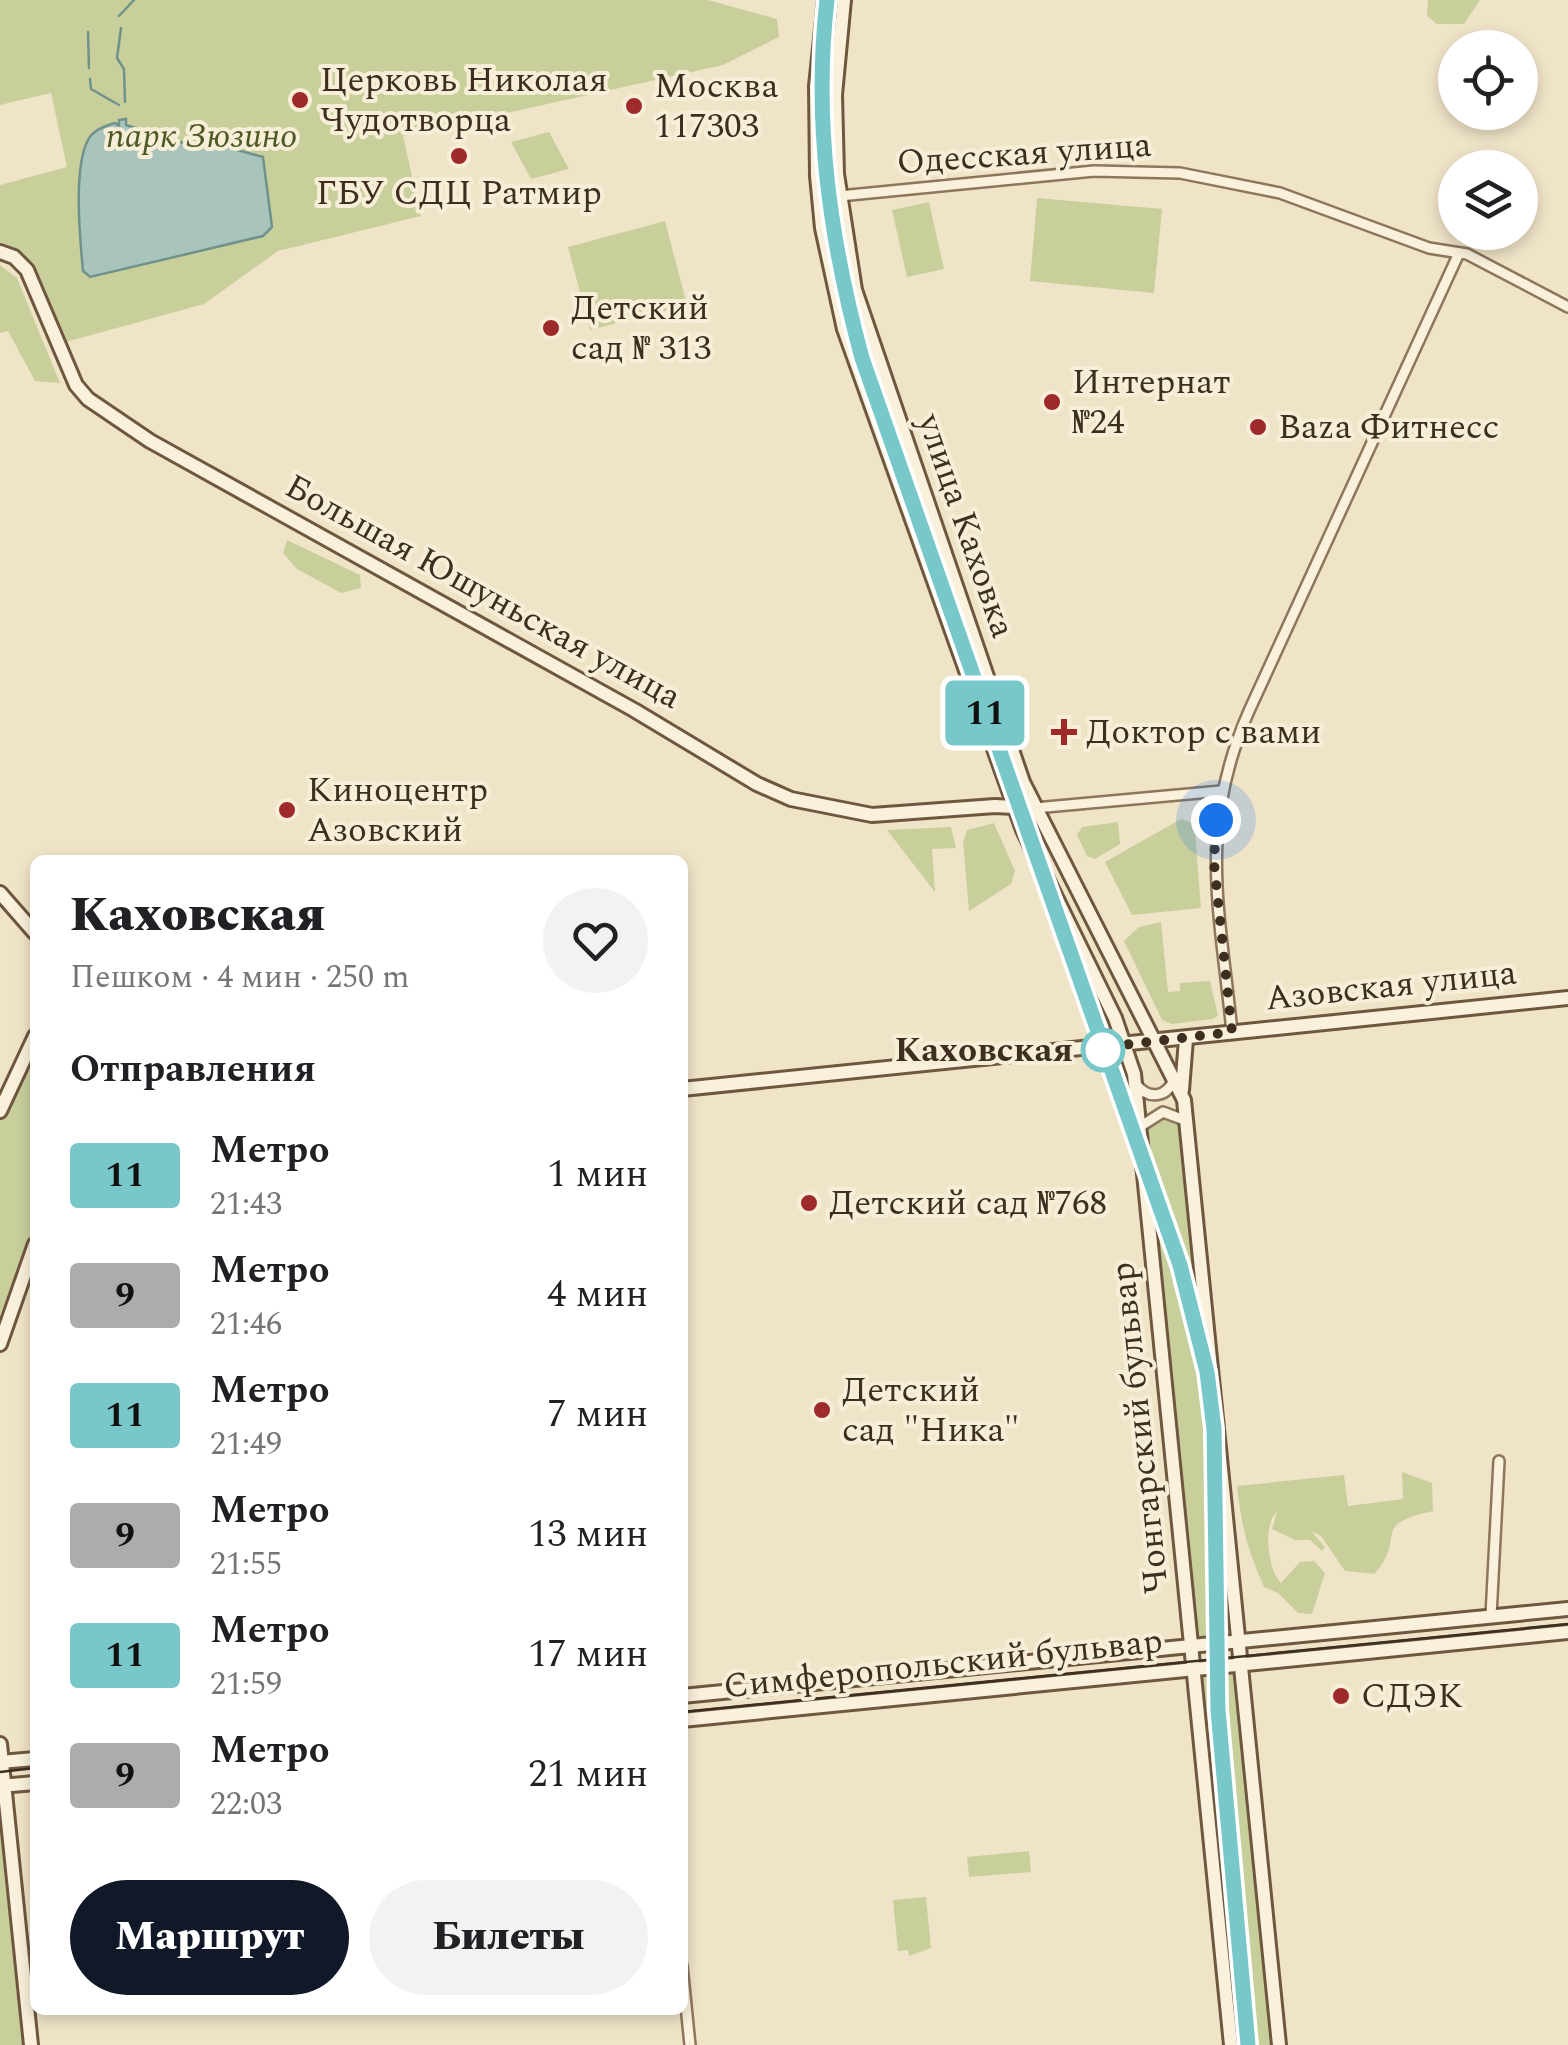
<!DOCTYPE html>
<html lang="ru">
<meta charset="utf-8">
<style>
body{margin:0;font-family:Spectral,serif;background:#f2f2f2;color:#202124;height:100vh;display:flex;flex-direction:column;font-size:38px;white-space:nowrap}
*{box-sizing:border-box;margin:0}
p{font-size:32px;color:#757577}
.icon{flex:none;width:55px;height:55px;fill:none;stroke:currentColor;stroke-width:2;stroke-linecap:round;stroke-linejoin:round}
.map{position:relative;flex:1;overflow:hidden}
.side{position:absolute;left:30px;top:855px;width:658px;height:1160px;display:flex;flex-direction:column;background:#fff;border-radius:15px;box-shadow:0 5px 15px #0003}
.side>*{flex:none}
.badge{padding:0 20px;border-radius:8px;font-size:35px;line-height:65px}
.fabs{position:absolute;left:1438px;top:30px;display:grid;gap:20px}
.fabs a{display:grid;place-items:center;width:100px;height:100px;border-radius:50%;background:#fff;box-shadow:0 5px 15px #0003;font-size:50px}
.you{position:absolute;width:50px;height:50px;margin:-25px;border:8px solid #fff;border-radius:50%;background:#1a73e8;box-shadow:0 0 0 15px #1a73e833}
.map>.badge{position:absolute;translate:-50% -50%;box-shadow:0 0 0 5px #fff}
h2{padding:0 40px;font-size:38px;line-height:90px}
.round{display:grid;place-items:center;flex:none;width:105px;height:105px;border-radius:52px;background:#f2f2f2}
.headline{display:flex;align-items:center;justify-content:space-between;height:170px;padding:0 40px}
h1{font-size:48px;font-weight:800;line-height:75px}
.primary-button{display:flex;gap:20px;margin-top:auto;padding:20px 40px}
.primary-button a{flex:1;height:115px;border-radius:60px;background:#111827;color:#fff;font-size:40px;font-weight:800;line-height:115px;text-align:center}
.primary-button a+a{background:#f2f2f2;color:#202124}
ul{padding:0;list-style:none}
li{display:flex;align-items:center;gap:30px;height:120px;padding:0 40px}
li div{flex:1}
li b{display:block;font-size:38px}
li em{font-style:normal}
li .badge{min-width:110px;font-weight:700;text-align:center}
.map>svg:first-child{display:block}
</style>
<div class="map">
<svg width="1568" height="2045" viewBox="0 0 1568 2045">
<rect width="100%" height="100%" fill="#f0e4c8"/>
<g fill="#c9cf9b">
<path d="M0,0H708L777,19L779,37L723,65L403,136L421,216L278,251L204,304L66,342C52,311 38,251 0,244V185L67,167L51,93L0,105Z"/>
<path d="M1428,0H1480L1464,24H1437L1427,16Z"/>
<path d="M549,132L569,169L531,179L511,142Z"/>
<path d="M1037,198L1162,209L1154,293L1030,281Z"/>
<path d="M929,202L944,269L907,277L892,210Z"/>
<path d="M665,221L687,305L590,330L568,247Z"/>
<path d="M0,265L17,278L60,383L35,381L8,331L0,333Z"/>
<path d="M287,540L360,575L361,588L341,593L297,569L283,553Z"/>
<path d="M1181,819L1190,822L1195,833L1201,908L1132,915L1105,862Z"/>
<path d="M1118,822L1120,844L1095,859L1087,856L1077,835L1082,827Z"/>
<path d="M994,823L1015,871L1011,884L969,911L963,842L967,830Z"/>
<path d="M951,827L956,848L932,849L935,892L887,830Z"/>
<path d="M1161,922L1168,992L1180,991V983L1210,981L1218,1016L1212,1019L1172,1024L1162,1020L1124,941L1139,927Z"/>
<path d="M35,1052V1226L0,1315V1121Z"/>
<path d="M1173,1115L1184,1124L1234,1634L1198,1638L1148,1127L1158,1117Z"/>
<path d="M1402,1472L1432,1483L1433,1511C1367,1526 1409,1536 1374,1574L1345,1571L1321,1536L1311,1531L1325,1547L1322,1551L1310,1540H1295L1272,1529L1277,1512C1262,1525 1268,1570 1281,1583L1300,1562L1314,1561L1325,1573L1312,1614L1298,1613L1278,1593L1264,1587C1247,1548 1242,1529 1237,1486L1344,1475L1348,1506L1403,1499Z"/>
<path d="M1239,1673L1272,2045H1238L1202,1677Z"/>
<path d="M0,1803L1,1804L24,2045H0Z"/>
<path d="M1029,1851L1031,1872L969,1877L967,1857Z"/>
<path d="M926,1897L931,1948L909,1956L908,1950L898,1951L893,1900Z"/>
</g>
<path fill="#a9c4bc" stroke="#6f938a" stroke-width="2.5" d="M126,119V125L187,144L219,145L263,157L272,227L263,236L90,277L83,271C80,240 73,168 88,140C93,130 105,126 115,123L119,126V120Z"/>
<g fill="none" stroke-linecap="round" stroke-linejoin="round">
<g stroke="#6f938a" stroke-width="2.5">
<path d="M119,16L134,0"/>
<path d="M121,28L117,58L124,69L125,102"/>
<path d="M88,32L89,68"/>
<path d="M90,79L91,89L119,105"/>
</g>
<g stroke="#8d765c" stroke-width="14">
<g id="street">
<path d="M819,198L1094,171L1180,173L1280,193L1429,248L1467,254L1568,307"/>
<path d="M1035,808L1221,791"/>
<path d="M1232,1032C1220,910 1197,829 1249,711L1459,253"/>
<path d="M1136,1084C1148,1100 1167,1098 1174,1079"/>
<path d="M1141,1126L1163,1112L1187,1121"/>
<path d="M1491,1616L1499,1461"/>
<path d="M682,1966L690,2045"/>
</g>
</g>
<g stroke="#6f573f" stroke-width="18">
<g id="secondary">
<path d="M825,0L816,86L817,176L822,228L844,329L1023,830L1115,1018L1134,1074L1231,2045"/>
<path d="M844,0L835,95L837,174L855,290L1023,782L1184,1100L1279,2045"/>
<path d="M0,252L14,257L27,270L76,385L88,399L150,441L634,710L757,784L791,799L872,815L995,806L1035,808"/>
<path d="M0,893L35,933"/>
<path d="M682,1089L1568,998"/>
<path d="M1182,1090L1186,1039"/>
<path d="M0,1111L35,1036"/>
<path d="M0,1344L35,1244"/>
<path d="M682,1696L1568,1609"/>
<path d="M682,1720L1568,1632"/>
<path d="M0,1744L31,2045"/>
<path d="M0,1762L35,1759"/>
<path d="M0,1786L35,1783"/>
</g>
</g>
<use href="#street" stroke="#faf1dc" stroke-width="9"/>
<use href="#secondary" stroke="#faf1dc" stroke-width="12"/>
<g stroke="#3d2e20" stroke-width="2.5">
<path d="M682,1712L1568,1624"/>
<path d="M0,1772L35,1768"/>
</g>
</g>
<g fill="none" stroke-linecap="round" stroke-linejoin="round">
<g stroke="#fff" stroke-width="22">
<path id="line" d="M827,0C813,122 830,240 862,358L1180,1265L1207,1372L1214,1429L1218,1710L1248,2045"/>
</g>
<use href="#line" stroke="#78c7c9" stroke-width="15"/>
<path stroke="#3d2e20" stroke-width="10" stroke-dasharray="0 18" d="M1103,1050L1098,1048L1232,1032L1214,863L1216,820"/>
</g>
<g fill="#9e2a2b" stroke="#f7eed8" stroke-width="4">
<circle cx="300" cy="100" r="10"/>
<circle cx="634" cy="106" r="10"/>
<circle cx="459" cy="156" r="10"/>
<circle cx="551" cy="328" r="10"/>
<circle cx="1052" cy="402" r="10"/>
<circle cx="1258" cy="427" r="10"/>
<path d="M1059 717h10v10h10v10h-10v10h-10v-10h-10v-10h10z"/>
<circle cx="287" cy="810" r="10"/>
<circle cx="809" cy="1203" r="10"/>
<circle cx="822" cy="1410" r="10"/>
<circle cx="1341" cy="1696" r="10"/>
</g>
<circle fill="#fff" stroke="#78c7c9" stroke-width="5" cx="1103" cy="1050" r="20"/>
<g text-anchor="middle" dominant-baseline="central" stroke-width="8" stroke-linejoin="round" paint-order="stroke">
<g font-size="35" fill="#3d2e20" stroke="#f7eed8" text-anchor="start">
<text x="320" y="80">Церковь Николая<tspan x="320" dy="40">Чудотворца</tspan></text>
<text x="654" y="86">Москва<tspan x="654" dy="40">117303</tspan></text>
<text x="459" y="193" text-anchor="middle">ГБУ СДЦ Ратмир</text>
<text x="571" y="308">Детский<tspan x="571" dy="40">сад № 313</tspan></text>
<text x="1072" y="382">Интернат<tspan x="1072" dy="40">№24</tspan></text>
<text x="1278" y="427">Baza Фитнесс</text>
<text x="1086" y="732">Доктор с вами</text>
<text x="307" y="790">Киноцентр<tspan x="307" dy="40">Азовский</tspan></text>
<text x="829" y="1203">Детский сад №768</text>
<text x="842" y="1390">Детский<tspan x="842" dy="40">сад "Ника"</tspan></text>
<text x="1361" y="1696">СДЭК</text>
</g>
<g font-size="35" font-style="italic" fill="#4d5a26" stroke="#f7eed8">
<text x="202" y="136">парк Зюзино</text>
</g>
<g font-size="35" fill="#3d2e20" stroke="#f7eed8">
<text transform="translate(1024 154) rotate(-4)">Одесская улица</text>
<text transform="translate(966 526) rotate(71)">улица Каховка</text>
<text transform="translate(483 592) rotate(29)">Большая Юшуньская улица</text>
<text transform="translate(1391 986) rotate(-6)">Азовская улица</text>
<text transform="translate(1140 1428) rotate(-96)">Чонгарский бульвар</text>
<text transform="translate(943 1664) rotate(-6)">Симферопольский бульвар</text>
</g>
<g font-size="35" font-weight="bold" fill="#3d2e20" stroke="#f7eed8" text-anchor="end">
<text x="1073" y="1050">Каховская</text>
</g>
</g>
</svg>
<div class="fabs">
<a><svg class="icon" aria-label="locate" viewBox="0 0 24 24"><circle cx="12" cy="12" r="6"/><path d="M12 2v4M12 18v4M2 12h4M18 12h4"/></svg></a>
<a><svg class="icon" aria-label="layers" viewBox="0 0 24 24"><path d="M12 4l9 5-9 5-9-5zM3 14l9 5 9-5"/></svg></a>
</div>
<div class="you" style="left:1216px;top:820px"></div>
<b class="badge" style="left:985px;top:713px;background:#78c7c9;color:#111">11</b>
<section class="side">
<div class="headline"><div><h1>Каховская</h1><p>Пешком · 4 мин · 250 m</p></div><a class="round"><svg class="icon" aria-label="heart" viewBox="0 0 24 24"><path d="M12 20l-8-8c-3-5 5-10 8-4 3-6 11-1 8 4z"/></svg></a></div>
<h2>Отправления</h2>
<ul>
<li><span class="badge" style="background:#78c7c9;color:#111">11</span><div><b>Метро</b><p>21:43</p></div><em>1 мин</em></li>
<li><span class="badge" style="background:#adacac;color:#111">9</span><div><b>Метро</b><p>21:46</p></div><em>4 мин</em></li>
<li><span class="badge" style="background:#78c7c9;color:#111">11</span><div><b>Метро</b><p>21:49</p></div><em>7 мин</em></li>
<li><span class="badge" style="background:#adacac;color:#111">9</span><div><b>Метро</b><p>21:55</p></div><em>13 мин</em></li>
<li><span class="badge" style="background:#78c7c9;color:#111">11</span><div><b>Метро</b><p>21:59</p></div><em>17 мин</em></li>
<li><span class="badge" style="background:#adacac;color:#111">9</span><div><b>Метро</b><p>22:03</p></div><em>21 мин</em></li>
</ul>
<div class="primary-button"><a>Маршрут</a><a>Билеты</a></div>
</section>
</div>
